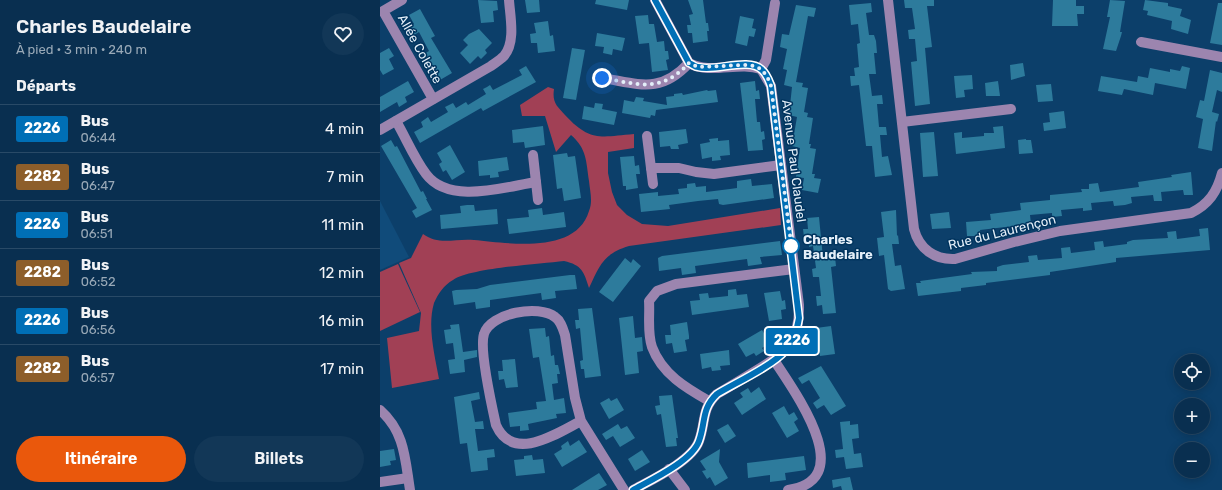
<!DOCTYPE html>
<html lang="fr">
<meta charset="utf-8">
<style>
body{margin:0;font-family:Rubik,sans-serif;background:#123757;color:#f1f3f6;height:100vh;display:flex;flex-direction:column;font-size:15px;white-space:nowrap}
*{box-sizing:border-box;margin:0}
p{font-size:13px;color:#99a9b7}
.icon{flex:none;width:22px;height:22px;fill:none;stroke:currentColor;stroke-width:2;stroke-linecap:round;stroke-linejoin:round}
.map{position:relative;flex:1;overflow:hidden}
.drawer{display:flex;flex-direction:column;background:#092f50;width:380px}
.drawer>*{flex:none}
.badge{padding:0 8px;border-radius:3px;font-size:14px;line-height:26px}
.controls{position:absolute;left:794px;top:354px;display:grid;gap:8px}
.controls a{display:grid;place-items:center;width:36px;height:36px;border-radius:50%;background:#092f50;box-shadow:0 2px 10px #0003,0 0 0 1px #294a67;font-size:20px}
.you{position:absolute;width:20px;height:20px;margin:-10px;border:3px solid #fff;border-radius:50%;background:#1a73e8;box-shadow:0 0 0 6px #1a73e833}
.map>.badge{position:absolute;translate:-50% -50%;box-shadow:0 0 0 2px #fff}
h2{padding:0 16px;font-size:15px;line-height:36px}
.round{display:grid;place-items:center;flex:none;width:42px;height:42px;border-radius:21px;background:#123757}
.headline{display:flex;align-items:center;justify-content:space-between;height:68px;padding:0 16px}
h1{font-size:19px;font-weight:600;line-height:30px}
.action{display:flex;gap:8px;margin-top:auto;padding:8px 16px}
.action a{flex:1;height:46px;border-radius:24px;background:#ea580c;color:#fff;font-size:16px;font-weight:600;line-height:46px;text-align:center}
.action a+a{background:#123757;color:#f1f3f6}
ul{padding:0;list-style:none}
li{display:flex;align-items:center;gap:12px;height:48px;padding:0 16px;border-top:1px solid #294a67}
li div{flex:1}
li b{display:block;font-size:15px}
li em{font-style:normal}
li .badge{min-width:44px;font-weight:700;text-align:center}
main{display:flex;flex:1;min-height:0}
.map>svg:first-child{display:block}
</style>
<main>
<section class="drawer">
<div class="headline"><div><h1>Charles Baudelaire</h1><p>À pied · 3 min · 240 m</p></div><a class="round"><svg class="icon" aria-label="heart" viewBox="0 0 24 24"><path d="M12 20l-8-8c-3-5 5-10 8-4 3-6 11-1 8 4z"/></svg></a></div>
<h2>Départs</h2>
<ul>
<li><span class="badge" style="background:#006fb6;color:#fff">2226</span><div><b>Bus</b><p>06:44</p></div><em>4 min</em></li>
<li><span class="badge" style="background:#8d5e2a;color:#fff">2282</span><div><b>Bus</b><p>06:47</p></div><em>7 min</em></li>
<li><span class="badge" style="background:#006fb6;color:#fff">2226</span><div><b>Bus</b><p>06:51</p></div><em>11 min</em></li>
<li><span class="badge" style="background:#8d5e2a;color:#fff">2282</span><div><b>Bus</b><p>06:52</p></div><em>12 min</em></li>
<li><span class="badge" style="background:#006fb6;color:#fff">2226</span><div><b>Bus</b><p>06:56</p></div><em>16 min</em></li>
<li><span class="badge" style="background:#8d5e2a;color:#fff">2282</span><div><b>Bus</b><p>06:57</p></div><em>17 min</em></li>
</ul>
<div class="action"><a>Itinéraire</a><a>Billets</a></div>
</section>
<div class="map">
<svg width="842" height="490" viewBox="0 0 842 490">
<rect width="100%" height="100%" fill="#0c3f6a"/>
<path fill="#104b7a" d="M0,201L29,257L0,270Z"/>
<g fill="#a14055">
<path d="M168,87L174,89C172,103 177,106 185,115C210,142 220,137 254,134V148L228,152V173L232,192L237,205L247,215L262,224L288,226L400,208L401,225L249,246C223,254 220,265 209,288C204,272 202,265 184,261C159,264 91,268 73,280C64,285 58,294 54,303C47,327 55,356 59,379L12,388L7,338L39,331L41,313L19,263L31,258L43,234C59,246 76,238 94,240C127,243 196,255 209,211C213,202 210,191 209,181C206,161 207,149 191,135L176,152L165,116H142L140,105Z"/>
<path d="M18,264L40,312L0,331V272Z"/>
</g>
<g fill="#2d7b9c">
<path d="M98,0L117,1L118,10L113,11L114,22L101,23Z"/>
<path d="M145,0H159L160,12L147,13Z"/>
<path d="M216,0H249L247,10L215,4Z"/>
<path d="M308,0H323L326,23H328L329,31H327L328,41L313,43L312,33H308L307,25H311L309,15L313,14Z"/>
<path d="M524,0H554V6H547L552,47L545,48L550,104L535,106L531,62L537,61L535,39H529L528,30L535,29L532,8H525Z"/>
<path d="M673,0H696V6H704V14H697L698,26H672Z"/>
<path d="M730,0L745,1L740,32H742L741,36L736,51L723,49L730,17H727Z"/>
<path d="M765,0L788,3V6L802,9L800,16L811,20L808,34L791,29L792,21L767,15L768,11L763,10Z"/>
<path d="M491,3L492,12L486,13L489,35H494L496,41L497,53H494L496,74H489L492,96L502,95L503,104H497L499,127H506L507,135H500L502,157L508,156L512,175L495,177L492,146H486L479,85L471,86L470,76H475L474,68L479,67L477,44L480,43L478,24L471,25L469,5Z"/>
<path d="M838,3H842V45L830,43Z"/>
<path d="M416,5L436,8L434,17L428,16L416,82L423,83L422,87L428,88L424,112L428,113L427,117L433,118L429,144H431L430,148L436,149L432,174H435L434,178L441,179L438,193L422,190L424,178L416,177L420,148L412,146L417,117L409,115L412,87L404,85L407,70L403,69L407,49L400,47L402,34L409,35Z"/>
<path d="M40,9L55,36L51,38L72,73L60,80L55,70L50,73L46,65L49,63L44,54L49,51L39,32L34,35L29,27L34,24L29,15Z"/>
<path d="M268,15L269,24H274L277,42L284,41L285,51H288L289,59L286,60L288,70L272,72L269,43L259,44L255,16Z"/>
<path d="M360,16L374,19L372,28L376,29L374,37L369,36L367,46L355,43Z"/>
<path d="M168,21L170,36L173,35L175,51L158,53L157,43H151L150,34L156,33L154,23Z"/>
<path d="M99,29L112,43L105,50L107,53L101,59L98,56L90,64L80,53L88,45L83,40L89,34Z"/>
<path d="M217,33L245,38L242,51L233,49L232,55L223,53L224,47L215,46Z"/>
<path d="M9,48L14,56L9,59L14,69L3,75L0,70V53Z"/>
<path d="M192,48L205,50L196,100L183,98Z"/>
<path d="M643,63L645,76L631,80L630,65Z"/>
<path d="M146,66L156,82L103,111L101,108L40,143L34,132L43,127L41,122L48,117L51,122L68,112L65,107L73,103L76,108L86,102L88,105L106,94L103,89L107,87L110,85L113,90L142,75L139,70Z"/>
<path d="M802,66L810,68L806,89L775,83L773,95L744,89L742,95L718,91L721,76L757,82L758,76L768,78L770,68L790,72V69L800,71Z"/>
<path d="M830,70L842,73V92L837,90L832,112L839,114L837,122L836,121L832,151L818,148L823,119L816,117L820,100L824,101Z"/>
<path d="M592,75L593,89L584,90L585,97L576,98L574,76Z"/>
<path d="M28,81L34,92L25,97L27,102L19,107L17,102L0,112V97Z"/>
<path d="M375,81L376,91L379,90L380,99H375L377,122H380L381,132L384,131L385,139L382,140L383,150L368,151L360,83Z"/>
<path d="M618,81L620,96H606L605,83Z"/>
<path d="M671,84L673,101L658,102L656,85Z"/>
<path d="M327,90L328,91L336,90L338,102L276,110L275,116L271,115L270,118L242,113L244,100L254,102L256,97L264,98L263,101L287,105L286,97L294,96V94L302,93L303,95Z"/>
<path d="M215,103L223,104L222,109L237,112L234,125L202,119L204,106L214,108Z"/>
<path d="M684,111L686,128L664,131L663,123L670,122L669,113Z"/>
<path d="M163,126L165,145L145,148L144,142L133,143L132,130Z"/>
<path d="M623,126L625,148L576,154L574,133L582,132V138L604,136V133H614L613,127Z"/>
<path d="M306,129L308,143L298,145L299,149H291L290,146L280,147L279,132Z"/>
<path d="M554,132L558,176L543,177L540,133Z"/>
<path d="M338,138V141L349,140L350,155L340,156L341,160L332,161V157L322,159L320,144L330,142L329,139Z"/>
<path d="M646,139V140H651L653,153L639,154L638,140Z"/>
<path d="M11,140L15,147L17,146L41,192L43,191L47,199H46L52,210L36,218L32,211L37,208L1,146Z"/>
<path d="M70,145L85,172L72,180L66,170L63,172L59,164L62,162L57,153Z"/>
<path d="M187,153L188,157L195,156L201,198L184,201L182,188L177,189L173,155Z"/>
<path d="M254,156L255,166L259,165L260,174H256L258,188L246,190V186H243L240,157Z"/>
<path d="M127,157L129,170L118,172L119,177L110,178V175L99,176L98,161Z"/>
<path d="M811,172L813,195H804L803,190L781,192L782,201H774L773,195L751,197L752,203L745,205L734,206L733,201L711,203L712,210L703,211V208L681,210L682,216L672,217V213L650,215L651,224L600,230L601,236H587L586,222L611,220L610,214L641,210L640,203L670,200V195L702,192L701,189H709V184L718,183L720,192L759,187L758,182L792,177L791,175Z"/>
<path d="M371,179L372,186L392,184L394,198L343,205L339,204L338,199L318,201L289,205L290,209L261,212L259,194L278,192V196L299,194L298,189L307,188V184L315,183L316,187L326,186V192L350,189L357,188V181Z"/>
<path d="M87,205H94L95,211L117,209L118,224L61,229L60,215L81,213L80,206Z"/>
<path d="M162,208L163,215L184,212L186,227L129,234L127,219L149,217L148,210Z"/>
<path d="M516,210L517,236L518,235L519,244H512L515,266L521,265L525,289L511,291L508,289L504,255L499,256L497,238L504,237L501,212Z"/>
<path d="M569,212L571,228L552,229L550,214Z"/>
<path d="M439,217L443,258L455,257L456,266L451,267L456,313L443,314L442,305L437,306L436,296H441L439,277H433L432,269L436,268L433,246L429,247L428,236L424,237L423,229H428L427,218Z"/>
<path d="M828,228L830,250L736,258V262L670,272V275L606,283V285L581,288V291L538,296L536,283H541L540,281L592,274L591,272L617,271V267L623,265L649,262L648,256L657,255L658,260L682,258L681,248L690,247L691,253L715,250L714,242L723,241L724,247L747,244V242L753,240L788,238L787,232L796,231L797,239L820,236L819,229Z"/>
<path d="M400,241L402,255L380,257L382,264L368,266L367,259L315,266L316,273L302,275L301,268L279,271L278,258L282,256Z"/>
<path d="M245,258L251,263L253,259L261,266L233,302L219,292Z"/>
<path d="M190,275H195L197,289L175,291L176,298L162,300L161,293L110,300V307L96,309L95,302L74,305L72,291L76,290L97,289L110,285Z"/>
<path d="M356,289L357,295L367,294L369,307L312,315L310,301L320,300L319,294L328,293L329,298L339,297L348,296V290Z"/>
<path d="M400,291L402,301L405,300L406,309L401,310L402,319L389,321L384,293Z"/>
<path d="M212,308L221,376L205,378L204,369H201L200,361L203,360L200,328L196,329L195,320H199L198,309Z"/>
<path d="M253,316L255,338L262,337L263,351L257,352L259,373L245,375L239,318Z"/>
<path d="M307,322L309,336V339L305,340L307,351L294,353L292,343L286,344L285,335H291L290,325Z"/>
<path d="M79,324L83,352L97,350V357L84,360L85,372L70,374L68,360L75,359L73,343L66,344L64,330L71,329L70,325Z"/>
<path d="M451,326L455,354L440,356L438,346L435,347L434,338L437,337L436,328Z"/>
<path d="M165,328L166,337L169,336L171,356L174,355L175,365H178L180,374H177L178,383L172,384L174,400L184,398L186,413L176,414L177,418L148,424L149,430L140,431V426L130,427L128,413L157,409L156,402L166,401L159,357L153,358L149,329Z"/>
<path d="M382,330L390,343L382,348L384,351L376,356L374,353L366,357L358,344Z"/>
<path d="M349,350L350,365L340,366L341,370L332,371L331,367L322,369L320,354Z"/>
<path d="M135,359L138,387L126,388L124,379L119,380L118,371H123L122,360Z"/>
<path d="M441,366L466,406L451,415L444,405L437,409L433,403L440,398L429,380L422,384L418,378Z"/>
<path d="M379,387L386,399L362,415L354,403L363,397L360,393L368,388L371,393Z"/>
<path d="M99,392L100,399L91,401L95,422L103,421L104,429H95L98,451L114,449L115,457L107,458L108,470L91,472L87,443L80,444L74,397Z"/>
<path d="M292,395L298,438H296L297,446L286,447L281,414L277,415L275,406L280,405L279,396Z"/>
<path d="M229,398L231,401L237,398L244,410L229,419L220,403Z"/>
<path d="M404,406L409,415L414,412L418,419L414,422L419,431L407,438L392,413Z"/>
<path d="M470,421V425L478,424L479,438L472,439L474,454L481,453L483,467L466,469L464,457L456,458L455,450L463,449L460,422Z"/>
<path d="M238,424L241,429L247,426L255,438L240,447L233,436L226,440L222,434Z"/>
<path d="M348,424L356,436L345,443L337,430Z"/>
<path d="M199,440L207,452L182,467L174,454L182,449L181,446L188,441L190,446Z"/>
<path d="M14,449L16,460L10,461L11,465L0,467V451Z"/>
<path d="M340,449L339,462L348,478L335,486L330,477L327,479L322,471L326,470L320,461Z"/>
<path d="M262,450L270,462L255,471L248,459Z"/>
<path d="M152,455L153,460L163,459L165,473L136,476L134,460L144,459V456Z"/>
<path d="M424,456L426,470L405,473L406,480L390,482V475L368,478L367,463Z"/>
<path d="M219,473L227,485L218,490H192Z"/>
<path d="M470,477L473,490H462L461,486L453,488L452,480Z"/>
</g>
<g fill="none" stroke-linecap="round" stroke-linejoin="round">
<g stroke="#9c85af" stroke-width="10">
<path d="M22,0L3,11L53,99"/>
<path d="M275,0L309,63C331,75 358,61 381,69"/>
<path d="M508,0L534,229C539,249 555,260 575,259L634,242L680,231L811,213C829,204 837,192 842,173"/>
<path d="M761,42L842,57"/>
<path d="M381,69L386,60L395,3"/>
<path d="M222,78C260,84 280,94 309,63"/>
<path d="M16,121C26,138 34,158 46,174C69,205 124,187 156,182"/>
<path d="M522,122L631,109"/>
<path d="M0,130L111,66C115,63 120,60 124,56C136,42 130,16 129,0"/>
<path d="M267,136L273,184"/>
<path d="M153,155L158,200"/>
<path d="M271,168H299L316,172L334,174L401,165"/>
<path d="M394,360C414,391 480,480 408,490"/>
<path d="M329,401C306,388 282,374 272,347C267,333 270,315 269,301L277,291L296,284L414,269"/>
<path d="M0,410C25,432 25,459 30,490"/>
<path d="M201,421C176,434 133,463 116,425C112,407 99,349 104,334C110,313 159,304 175,317C181,321 183,329 185,335L195,398L201,421L244,490"/>
<path d="M289,469L305,490"/>
<path d="M0,482L28,478"/>
<path d="M253,490C271,480 312,461 319,441C326,422 321,409 337,394C351,386 364,378 377,370C406,353 420,341 419,305L391,86L381,69"/>
</g>
</g>
<g fill="none" stroke-linecap="round" stroke-linejoin="round">
<g stroke="#fff" stroke-width="9">
<path id="line" d="M253,490C271,480 312,461 319,441C326,422 321,409 337,394C355,383 392,366 405,351C414,342 417,330 419,318L391,86C389,81 387,74 382,70C369,57 335,72 318,67C315,67 312,64 309,63L275,0"/>
</g>
<use href="#line" stroke="#006fb6" stroke-width="6"/>
<path stroke="#e4eff9" stroke-width="4" stroke-dasharray="0 7.2" d="M222,78C259,84 280,94 309,63L318,67L365,65L374,66L381,69L387,76L391,86L412,251L411,246"/>
</g>
<circle fill="#fff" stroke="#006fb6" stroke-width="2" cx="411" cy="246" r="8"/>
<g text-anchor="middle" dominant-baseline="central" stroke-width="3" stroke-linejoin="round" paint-order="stroke">
<g font-size="13" fill="#e4eff9" stroke="#00345e">
<text transform="translate(40 49) rotate(61)">Allée Colette</text>
<text transform="translate(414 161) rotate(83)">Avenue Paul Claudel</text>
<text transform="translate(622 232) rotate(-14)">Rue du Laurençon</text>
</g>
<g font-size="13" font-weight="bold" fill="#e4eff9" stroke="#00345e" text-anchor="start">
<text x="423" y="239">Charles<tspan x="423" dy="15">Baudelaire</tspan></text>
</g>
</g>
</svg>
<div class="controls">
<a><svg class="icon" aria-label="locate" viewBox="0 0 24 24"><circle cx="12" cy="12" r="6"/><path d="M12 2v4M12 18v4M2 12h4M18 12h4"/></svg></a>
<a>+</a>
<a>−</a>
</div>
<div class="you" style="left:222px;top:78px"></div>
<b class="badge" style="left:412px;top:341px;background:#006fb6;color:#fff">2226</b>
</div>
</main>
